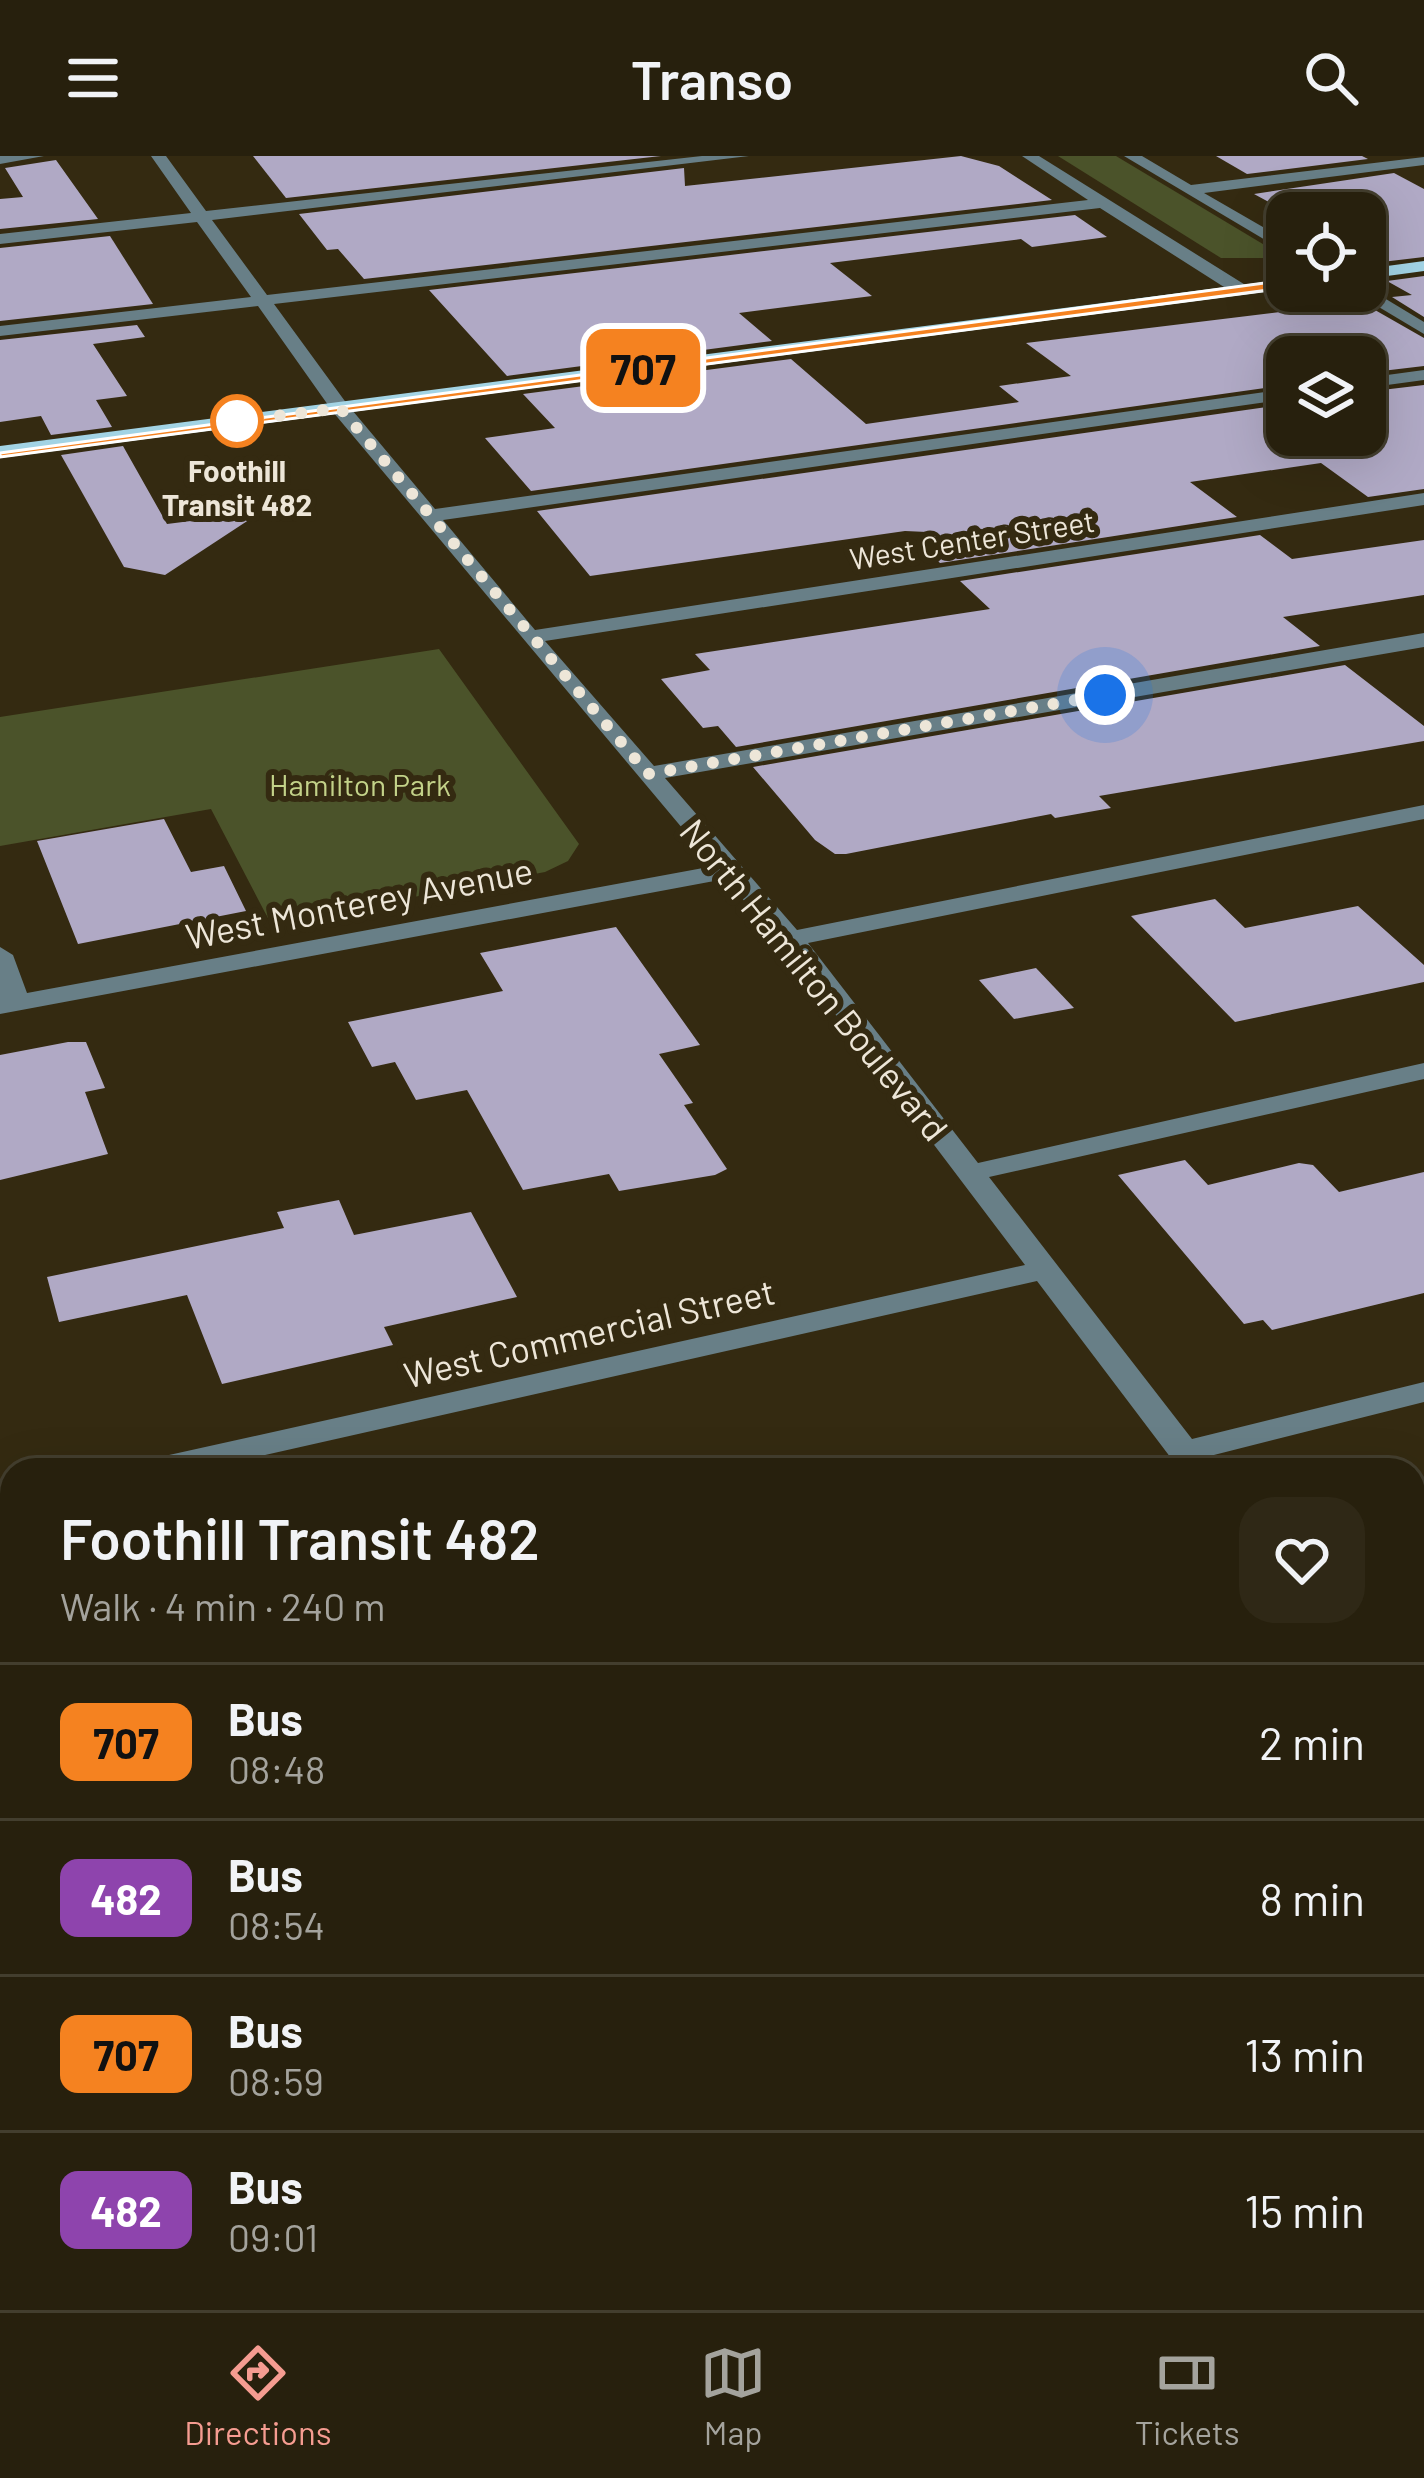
<!DOCTYPE html>
<meta charset="utf-8">
<style>
body{margin:0;font-family:Barlow,sans-serif;background:#2f2816;color:#f1f3f6;height:100vh;display:flex;flex-direction:column;font-size:45px;white-space:nowrap}
*{box-sizing:border-box;margin:0}
p{font-size:39px;color:#a4a39d}
.icon{flex:none;width:66px;height:66px;fill:none;stroke:currentColor;stroke-width:2;stroke-linecap:round;stroke-linejoin:round}
.map{position:relative;flex:1;overflow:hidden}
.details{position:absolute;left:0px;top:1302px;width:1425px;height:852px;display:flex;flex-direction:column;background:#27200d;border-radius:36px 36px 0 0;box-shadow:0 12px 48px #0002,0 0 0 3px #433e2e}
.details>*{flex:none}
.badge{padding:0 24px;border-radius:18px;font-size:42px;line-height:78px}
.controls{position:absolute;left:1266px;top:36px;display:grid;gap:24px}
.controls a{display:grid;place-items:center;width:120px;height:120px;border-radius:24px;background:#27200d;box-shadow:0 12px 48px #0002,0 0 0 3px #433e2e;font-size:60px}
.you{position:absolute;width:60px;height:60px;margin:-30px;border:9px solid #fff;border-radius:50%;background:#1a73e8;box-shadow:0 0 0 18px #1a73e833}
.map>.badge{position:absolute;translate:-50% -50%;box-shadow:0 0 0 6px #fff}
.round{display:grid;place-items:center;flex:none;width:126px;height:126px;border-radius:36px;background:#2f2816}
.overview{display:flex;align-items:center;justify-content:space-between;height:204px;padding:0 60px}
h1{font-size:57px;font-weight:600;line-height:90px}
ul{padding:0;list-style:none}
li{display:flex;align-items:center;gap:36px;height:156px;padding:0 60px;border-top:3px solid #433e2e}
li div{flex:1}
li b{display:block;font-size:45px}
li em{font-style:normal}
li .badge{min-width:132px;font-weight:700;text-align:center}
header{display:flex;justify-content:space-between;align-items:center;height:156px;padding:0 60px;background:#27200d;font-size:54px;font-weight:600}
.menu{display:flex;justify-content:space-around;align-items:center;height:168px;border-top:3px solid #433e2e;background:#27200d;font-size:33px;color:#a4a39d}
.menu a{display:grid;justify-items:center;gap:6px}
.menu .active{color:#f59c91}
.map>svg:first-child{display:block}
</style>
<header><svg class="icon" aria-label="menu" viewBox="0 0 24 24"><path d="M4 6h16M4 12h16M4 18h16"/></svg>Transo<svg class="icon" aria-label="search" viewBox="0 0 24 24"><circle cx="10" cy="10" r="6"/><path d="M15 15l6 6"/></svg></header>
<div class="map">
<svg width="1424" height="2154" viewBox="0 0 1424 2154">
<rect width="100%" height="100%" fill="#342a11"/>
<g fill="#4b532a">
<path d="M1058,0H1116L1273,94L1269,102H1221Z"/>
<path d="M439,493L579,688L568,705L545,716L271,768L211,653L0,690V561Z"/>
</g>
<g fill="#b0a9c5">
<path d="M253,0H661L286,42Z"/>
<path d="M961,0L999,10L1052,44L364,123L338,93L327,94L299,58L684,12L685,30Z"/>
<path d="M1216,0H1362L1368,3L1247,18Z"/>
<path d="M56,4L98,63L0,73V43L23,41L5,12Z"/>
<path d="M1394,17L1424,33V101L1365,108V57H1289L1254,38Z"/>
<path d="M1075,59L1107,81L1032,91L1021,83L830,107L872,140L739,157L772,185L507,220L429,134Z"/>
<path d="M110,80L153,148L0,165V92Z"/>
<path d="M1424,120V161L1392,141L1412,139L1387,125Z"/>
<path d="M1361,146L1424,182V210L1365,217V201H1287V229L531,335L485,282L555,272L523,238L791,203L866,268L1019,246L999,230L1071,220L1026,187Z"/>
<path d="M137,169L145,181L93,188L127,240L96,244L112,271L51,279L41,260L0,266V184Z"/>
<path d="M1424,229V333L1368,341L1321,307L1190,326L1237,361L940,407L931,398L927,376L905,375L590,420L537,355L1287,248V279H1365V236Z"/>
<path d="M123,290L167,368L261,356L165,419L124,411L61,299Z"/>
<path d="M1260,379L1292,403L1424,384V439L1283,461L1320,490L736,591L718,570L703,572L661,523L710,514L695,498L990,453L960,425Z"/>
<path d="M1345,509L1424,570V585L1099,640L1111,652L1055,662L1051,658L846,698H835L815,684L753,611Z"/>
<path d="M164,663L191,716L224,710L246,755L78,788L37,685Z"/>
<path d="M1215,743L1245,772L1358,750L1424,809V826L1235,866L1131,760Z"/>
<path d="M616,771L700,889L659,898L693,947L684,949L727,1013L715,1019L619,1035L609,1018L523,1034L467,934L416,944L395,906L372,911L348,866L503,835L480,797Z"/>
<path d="M1036,812L1074,852L1014,863L979,824Z"/>
<path d="M68,886H86L105,932L85,936L108,998L0,1024V899Z"/>
<path d="M1185,1004L1208,1029L1299,1007L1313,1009L1339,1036L1424,1016V1137L1272,1174L1263,1164L1244,1168L1118,1019Z"/>
<path d="M339,1044L354,1079L471,1056L517,1141L384,1171L393,1189L222,1228L187,1139L59,1166L47,1121L284,1072L277,1056Z"/>
</g>
<g fill="none" stroke-linecap="round" stroke-linejoin="round">
<g fill="#687f87" fill-rule="evenodd">
<path d="M0,0H44L0,8Z"/>
<path d="M151,0H166L206,55L702,0H749L212,64L267,139L1088,44L1022,0H1039L1247,130V138H1235L1100,52L274,148L347,248L435,353L1287,233V243L443,364L535,474L1424,337V349L545,485L654,610L1424,477V491L665,622L797,774L1424,649V663L808,787L978,1007L1424,907V923L989,1021L1192,1283L1424,1226V1246L1206,1301L1215,1314H1180L1037,1125L199,1314H134L139,1306L151,1303L1025,1109L782,788L725,723L0,858V791L13,799L27,837L714,710L333,256L258,150L0,180V170L251,141L197,66L0,88V78L191,57Z"/>
<path d="M1124,0H1142L1191,29L1424,1V9L1204,37L1287,85V97Z"/>
<path d="M1366,131L1424,166V178L1352,135Z"/>
<path d="M1424,214V224L1365,232V222Z"/>
<path d="M12,1334V1356L0,1359V1337Z"/>
<path d="M1413,1579L1424,1583V1621L1413,1617Z"/>
<path d="M0,1593L12,1597V1682L0,1679Z"/>
</g>
<g fill="#a2d3e4" fill-rule="evenodd">
<path d="M1424,105V115L1365,123V113Z"/>
<path d="M1287,123V133L0,302V290Z"/>
</g>
<g stroke="#c6bfae" stroke-width="16">
<g id="rail">
<path d="M1413,1857L1424,1854"/>
<path d="M1413,1902L1424,1899"/>
<path d="M1413,2078L1424,2074"/>
<path d="M490,2154L526,2142"/>
<path d="M653,2154L689,2142"/>
<path d="M1191,2154L1227,2142"/>
</g>
</g>
<use href="#rail" stroke="#342a11" stroke-width="12" stroke-dasharray="36" stroke-linecap="butt"/>
</g>
<path fill="#f58220" stroke="#fff" stroke-width="3" d="M1287,124L1292,131L0,301V297Z"/>
<g fill="none" stroke-linecap="round" stroke-linejoin="round">
<path stroke="#ede6d8" stroke-width="12" stroke-dasharray="0 21.6" d="M237,265L340,252L648,618L1105,539"/>
</g>
<circle fill="#fff" stroke="#f58220" stroke-width="6" cx="237" cy="265" r="24"/>
<g text-anchor="middle" dominant-baseline="central" stroke-width="12" stroke-linejoin="round" paint-order="stroke">
<g font-size="30" font-weight="bold" fill="#ede6d8" stroke="#342a11">
<text x="237" y="314">Foothill<tspan x="237" dy="34">Transit 482</tspan></text>
</g>
<g font-size="30" fill="#ede6d8" stroke="#342a11">
<text transform="translate(972 383) rotate(-9)">West Center Street</text>
</g>
<g font-size="30" fill="#c3d289" stroke="#342a11">
<text x="360" y="628">Hamilton Park</text>
</g>
<g font-size="36" fill="#ede6d8" stroke="#342a11">
<text transform="translate(359 746) rotate(-11)">West Monterey Avenue</text>
<text transform="translate(815 823) rotate(51)">North Hamilton Boulevard</text>
<text transform="translate(589 1176) rotate(-13)">West Commercial Street</text>
</g>
</g>
</svg>
<div class="controls">
<a><svg class="icon" aria-label="locate" viewBox="0 0 24 24"><circle cx="12" cy="12" r="6"/><path d="M12 2v4M12 18v4M2 12h4M18 12h4"/></svg></a>
<a><svg class="icon" aria-label="layers" viewBox="0 0 24 24"><path d="M12 4l9 5-9 5-9-5zM3 14l9 5 9-5"/></svg></a>
</div>
<div class="you" style="left:1105px;top:539px"></div>
<b class="badge" style="left:643px;top:212px;background:#f58220;color:#111">707</b>
<section class="details">
<div class="overview"><div><h1>Foothill Transit 482</h1><p>Walk · 4 min · 240 m</p></div><a class="round"><svg class="icon" aria-label="heart" viewBox="0 0 24 24"><path d="M12 20l-8-8c-3-5 5-10 8-4 3-6 11-1 8 4z"/></svg></a></div>
<ul>
<li><span class="badge" style="background:#f58220;color:#111">707</span><div><b>Bus</b><p>08:48</p></div><em>2 min</em></li>
<li><span class="badge" style="background:#8e44ad;color:#fff">482</span><div><b>Bus</b><p>08:54</p></div><em>8 min</em></li>
<li><span class="badge" style="background:#f58220;color:#111">707</span><div><b>Bus</b><p>08:59</p></div><em>13 min</em></li>
<li><span class="badge" style="background:#8e44ad;color:#fff">482</span><div><b>Bus</b><p>09:01</p></div><em>15 min</em></li>
</ul>
</section>
</div>
<nav class="menu">
<a class="active"><svg class="icon" aria-label="directions" viewBox="0 0 24 24"><path d="M12 3l9 9-9 9-9-9zM9 14v-3h6M13 9l2 2-2 2"/></svg>Directions</a>
<a><svg class="icon" aria-label="map" viewBox="0 0 24 24"><path d="M3 6l6-2 6 2 6-2v14l-6 2-6-2-6 2zM9 4v14M15 6v14"/></svg>Map</a>
<a><svg class="icon" aria-label="tickets" viewBox="0 0 24 24"><path d="M3 7h18v10H3zM15 7v10"/></svg>Tickets</a>
</nav>
